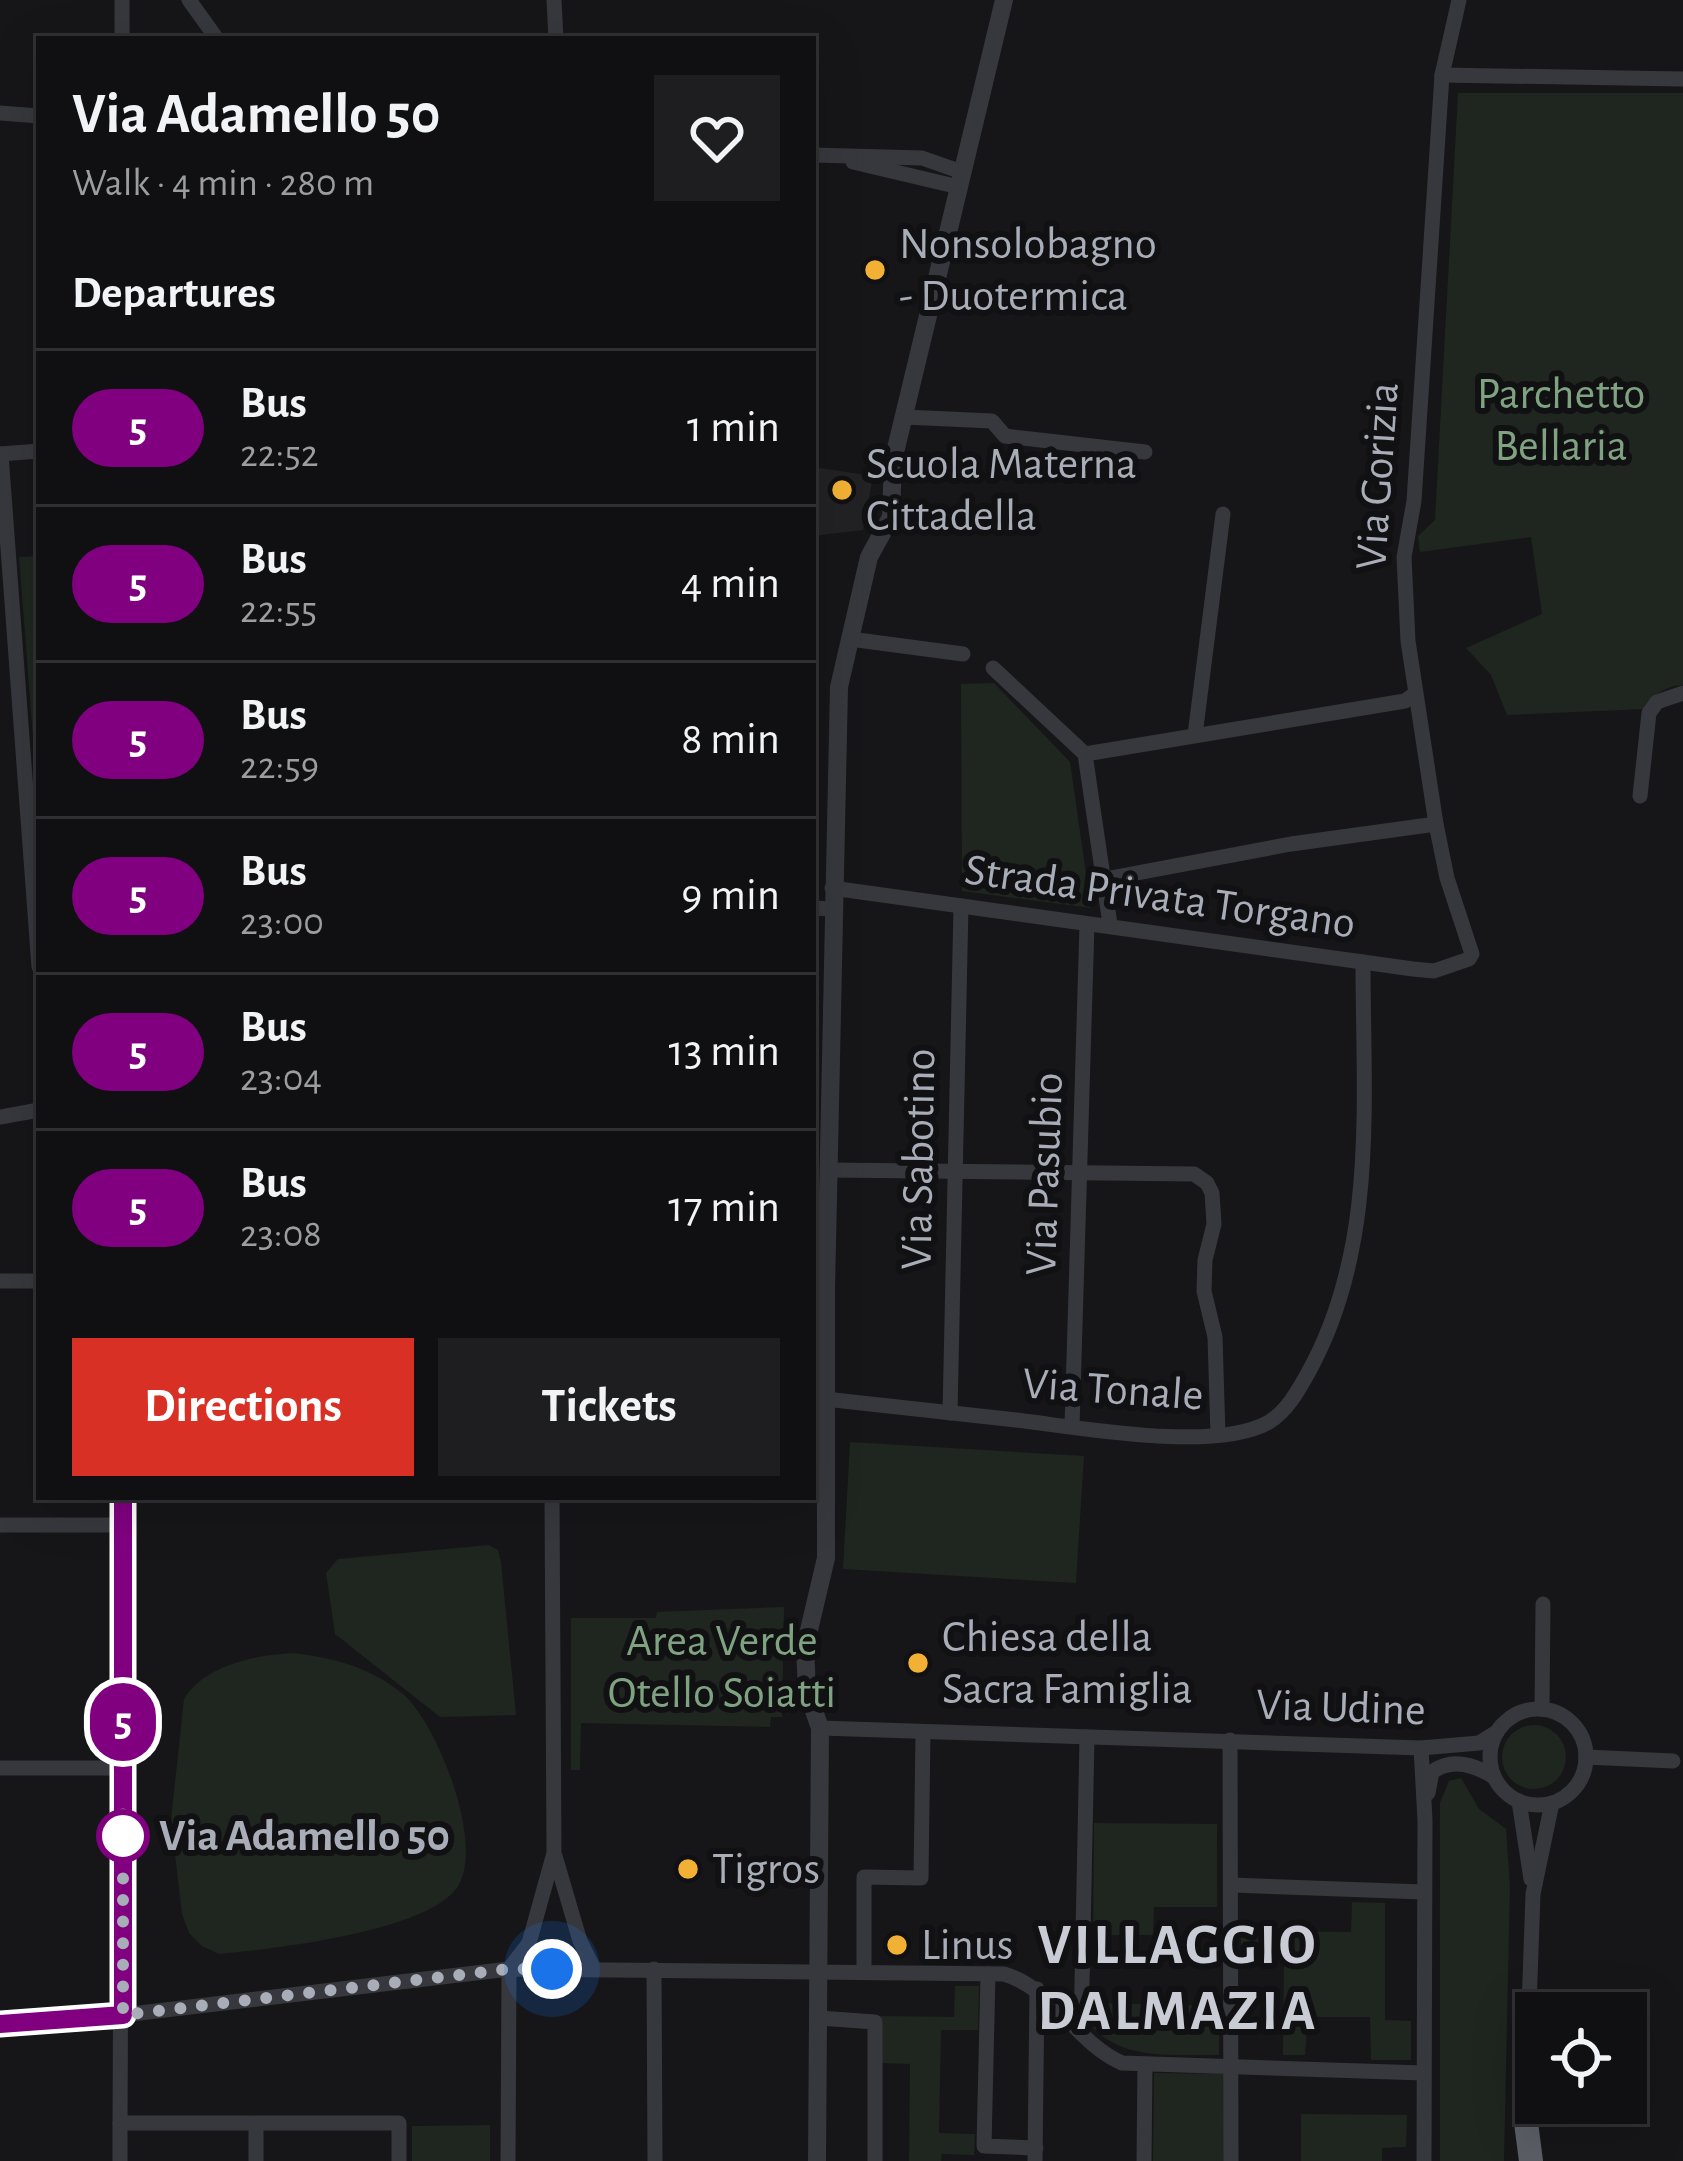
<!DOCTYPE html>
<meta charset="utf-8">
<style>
body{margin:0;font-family:"Alegreya Sans",sans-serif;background:#1e1e20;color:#f1f3f6;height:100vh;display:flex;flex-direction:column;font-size:45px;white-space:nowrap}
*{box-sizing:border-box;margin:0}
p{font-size:39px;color:#9c9d9f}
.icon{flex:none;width:66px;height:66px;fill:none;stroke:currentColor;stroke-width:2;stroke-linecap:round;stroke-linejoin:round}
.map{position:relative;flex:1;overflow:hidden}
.panel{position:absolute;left:36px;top:36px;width:780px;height:1464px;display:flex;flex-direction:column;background:#101012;border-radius:0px;box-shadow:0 12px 48px #0002,0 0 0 3px #303032}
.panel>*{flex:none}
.badge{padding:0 24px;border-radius:39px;font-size:42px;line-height:78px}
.buttons{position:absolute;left:1515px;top:1992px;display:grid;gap:24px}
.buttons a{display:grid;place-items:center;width:132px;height:132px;border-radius:0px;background:#101012;box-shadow:0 12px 48px #0002,0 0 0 3px #303032;font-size:60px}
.you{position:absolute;width:60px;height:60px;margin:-30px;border:9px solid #fff;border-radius:50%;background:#1a73e8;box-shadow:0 0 0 18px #1a73e833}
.map>.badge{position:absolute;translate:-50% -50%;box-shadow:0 0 0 6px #fff}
h2{padding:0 36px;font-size:45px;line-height:108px}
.round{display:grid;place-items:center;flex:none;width:126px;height:126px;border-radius:0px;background:#1e1e20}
.overview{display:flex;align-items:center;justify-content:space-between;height:204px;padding:0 36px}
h1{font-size:57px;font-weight:600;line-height:90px}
.primary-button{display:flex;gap:24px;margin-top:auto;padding:24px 36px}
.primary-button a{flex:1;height:138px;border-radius:0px;background:#d93025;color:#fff;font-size:48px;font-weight:600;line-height:138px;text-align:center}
.primary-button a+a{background:#1e1e20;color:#f1f3f6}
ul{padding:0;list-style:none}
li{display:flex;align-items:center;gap:36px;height:156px;padding:0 36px;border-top:3px solid #303032}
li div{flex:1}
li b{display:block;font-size:45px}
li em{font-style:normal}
li .badge{min-width:132px;font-weight:700;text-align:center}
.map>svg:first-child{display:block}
</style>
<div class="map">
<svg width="1683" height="2161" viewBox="0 0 1683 2161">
<rect width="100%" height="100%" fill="#161618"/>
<path fill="#222225" d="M813,467L873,476L863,530L813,536Z"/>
<g fill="#1e261f">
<path d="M1458,93H1683V685C1668,685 1650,696 1643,709L1507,715L1491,675L1466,648L1542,614L1531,537L1420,552L1418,536L1435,520Z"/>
<path d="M39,556V814L19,557Z"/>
<path d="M994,683L1070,762L1091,908L962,891L961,684Z"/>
<path d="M850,1442L1084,1456L1076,1583L843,1569Z"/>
<path d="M489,1545L498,1550L501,1562L516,1715L440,1717L335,1634L326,1573L338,1559Z"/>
<path d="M784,1607L782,1717H771L770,1727L581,1723L580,1770H571V1618H656L657,1612Z"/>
<path d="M293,1653C334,1658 370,1667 403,1694C438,1724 487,1849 456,1889C423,1932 273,1949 219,1954L202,1946L189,1933L182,1914L171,1820L184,1699C205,1665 256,1655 293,1653Z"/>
<circle cx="1534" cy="1757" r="32"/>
<path d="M1461,1778L1479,1809L1506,1829L1510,1886L1504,2161H1440V1803L1449,1781Z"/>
<path d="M1094,1823L1217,1824V1907H1154L1153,1935H1093Z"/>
<path d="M1352,1902L1385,1903V2020L1411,2021V2060H1371L1370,2017H1308L1305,2055H1283L1284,1953L1241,1952V1931L1351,1932Z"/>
<path d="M955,1986H979L978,2030H941L939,2133L975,2134L974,2155L942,2154L941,2161H909L910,2064L880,2063V2016L954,2017Z"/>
<path d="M1091,2003L1219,2006V2055C1176,2054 1122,2062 1091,2025Z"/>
<path d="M1154,2073L1225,2074L1224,2161H1153Z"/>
<path d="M1301,2114L1407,2115L1406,2147L1382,2148V2161H1301Z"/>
<path d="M490,2125V2161H412V2126Z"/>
</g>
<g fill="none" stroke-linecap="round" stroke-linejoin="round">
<g stroke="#37383d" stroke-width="15">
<path d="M122,0V39"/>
<path d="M189,0L217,39"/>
<path d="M554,0L556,39"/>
<path d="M1442,75L1683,79"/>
<path d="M0,113L39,116"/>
<path d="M813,155L922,158L962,172"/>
<path d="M853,162L959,187"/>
<path d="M904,417L992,421L1005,436L1145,452"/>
<path d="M0,454L39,451"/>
<path d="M1,454L39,967"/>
<path d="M850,639L963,654"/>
<path d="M993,668L1085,754"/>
<path d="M1195,735L1223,514"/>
<path d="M1640,796L1649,713L1657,702L1683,693"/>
<path d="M1105,879L1291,844L1436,824"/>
<path d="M832,888L1413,969L1434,971L1469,959L1472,954L1447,878L1436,824L1408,641L1404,557L1414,501L1442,75L1459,0"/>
<path d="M813,908L832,909"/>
<path d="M1110,924L1085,754L1405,701L1415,694"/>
<path d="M0,1117L39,1110"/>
<path d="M828,1170L1194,1174L1207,1183L1212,1193L1214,1224L1205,1260L1204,1291L1215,1337L1218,1435"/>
<path d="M0,1281H39"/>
<path d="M813,1402L834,1400C895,1407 955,1413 1016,1420C1078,1427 1215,1453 1269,1422C1287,1411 1298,1391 1308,1373C1378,1247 1363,1101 1363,962"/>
<path d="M950,1413L961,906"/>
<path d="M1072,1426L1087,924"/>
<path d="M123,1497L120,2123H399V2161"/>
<path d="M0,1525H123"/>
<path d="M1542,1709L1543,1604"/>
<circle cx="1538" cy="1757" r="48"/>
<path d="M820,1728L1421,1748L1479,1743L1497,1732"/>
<path d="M1230,1740L1231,2161"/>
<path d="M1421,1748L1425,1820L1424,2161"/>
<path d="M1586,1757L1673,1761"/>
<path d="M0,1768H123"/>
<path d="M1428,1793L1432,1772C1452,1757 1475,1765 1494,1777"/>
<path d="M1519,1801L1531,1879"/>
<path d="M555,1856L580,1941L594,1969"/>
<path d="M1232,1885L1423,1892"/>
<path d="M509,1969L529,1943L554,1853L552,1497"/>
<path d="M654,1969L655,2161"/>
<path d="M864,1971V1877L921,1878L923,1732"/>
<path d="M988,1974L984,2146L1036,2148"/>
<path d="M819,2018L875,2022V2161"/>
<path d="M0,2024L123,2015L509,1969L1004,1974C1054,1989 1076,2043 1122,2063L1423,2073"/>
<path d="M1081,2033L1087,1737"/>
<path d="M1525,2121L1533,1894L1552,1803"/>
<path d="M120,2123V2161"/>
<path d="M256,2161V2124"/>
<path d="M508,2161L509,1969"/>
<path d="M1035,2161L1037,1989"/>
<path d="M1144,2161L1145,2066"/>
</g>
<path stroke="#37383d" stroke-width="18" d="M817,2161L820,1728L807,1691L805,1647L826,1558V1290L839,687L869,557L891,517L893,461L1004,0"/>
<path stroke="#5b5e65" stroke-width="24" d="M1525,2115L1531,2161"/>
</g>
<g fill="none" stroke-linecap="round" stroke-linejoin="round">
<g stroke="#fff" stroke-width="27">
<path id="line" d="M0,2024L123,2015V1497"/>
</g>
<use href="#line" stroke="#800080" stroke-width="18"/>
<path stroke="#a8adb8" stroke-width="12" stroke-dasharray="0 21.6" d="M123,1836V1814V2015L509,1969H552"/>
</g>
<g fill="#f2b134" stroke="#111113" stroke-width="4.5">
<circle cx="875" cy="270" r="12"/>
<circle cx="842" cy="490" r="12"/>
<circle cx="918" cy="1663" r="12"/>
<circle cx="688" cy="1869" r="12"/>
<circle cx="897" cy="1945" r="12"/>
</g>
<circle fill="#fff" stroke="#800080" stroke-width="6" cx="123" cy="1836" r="24"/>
<g text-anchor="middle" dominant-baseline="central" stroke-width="12" stroke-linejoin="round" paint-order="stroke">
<g font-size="45" fill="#a8adb8" stroke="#111113" text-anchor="start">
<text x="899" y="244">Nonsolobagno<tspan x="899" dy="52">- Duotermica</tspan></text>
<text x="866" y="464">Scuola Materna<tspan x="866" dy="52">Cittadella</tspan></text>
<text x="942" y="1637">Chiesa della<tspan x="942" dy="52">Sacra Famiglia</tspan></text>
<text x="712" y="1869">Tigros</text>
<text x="921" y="1945">Linus</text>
</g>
<g font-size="45" fill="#7fa381" stroke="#111113">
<text x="1561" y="394">Parchetto<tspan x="1561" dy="52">Bellaria</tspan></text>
<text x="722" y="1641">Area Verde<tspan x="722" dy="52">Otello Soiatti</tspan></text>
</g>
<g font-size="45" fill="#a8adb8" stroke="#111113">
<text transform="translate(1378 476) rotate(-86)">Via Gorizia</text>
<text transform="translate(1160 897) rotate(8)">Strada Privata Torgano</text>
<text transform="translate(919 1159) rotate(-89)">Via Sabotino</text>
<text transform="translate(1045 1174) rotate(-88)">Via Pasubio</text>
<text transform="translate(1113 1390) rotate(4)">Via Tonale</text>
<text transform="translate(1341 1708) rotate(2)">Via Udine</text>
</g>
<g font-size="45" font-weight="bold" fill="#a8adb8" stroke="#111113" text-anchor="start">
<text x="159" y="1836">Via Adamello 50</text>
</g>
<g font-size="57" font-weight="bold" letter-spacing="3" fill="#c9ccd4" stroke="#111113">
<text x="1178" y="1945">VILLAGGIO<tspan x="1178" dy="66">DALMAZIA</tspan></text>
</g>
</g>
</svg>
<div class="buttons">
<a><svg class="icon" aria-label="locate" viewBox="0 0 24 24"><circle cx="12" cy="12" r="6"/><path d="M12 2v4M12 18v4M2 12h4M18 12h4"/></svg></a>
</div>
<div class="you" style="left:552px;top:1969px"></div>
<b class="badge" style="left:123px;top:1722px;background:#800080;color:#fff">5</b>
<section class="panel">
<div class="overview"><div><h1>Via Adamello 50</h1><p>Walk · 4 min · 280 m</p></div><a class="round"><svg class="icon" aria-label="heart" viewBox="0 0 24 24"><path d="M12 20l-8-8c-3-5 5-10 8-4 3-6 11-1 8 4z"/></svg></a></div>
<h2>Departures</h2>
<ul>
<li><span class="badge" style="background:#800080;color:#fff">5</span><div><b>Bus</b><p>22:52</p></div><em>1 min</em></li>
<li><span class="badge" style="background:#800080;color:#fff">5</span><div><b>Bus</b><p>22:55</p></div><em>4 min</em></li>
<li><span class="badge" style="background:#800080;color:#fff">5</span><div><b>Bus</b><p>22:59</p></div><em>8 min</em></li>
<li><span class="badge" style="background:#800080;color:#fff">5</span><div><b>Bus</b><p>23:00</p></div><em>9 min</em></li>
<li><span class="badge" style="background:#800080;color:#fff">5</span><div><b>Bus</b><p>23:04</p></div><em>13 min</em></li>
<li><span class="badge" style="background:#800080;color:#fff">5</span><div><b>Bus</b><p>23:08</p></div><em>17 min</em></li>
</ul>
<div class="primary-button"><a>Directions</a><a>Tickets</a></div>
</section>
</div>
